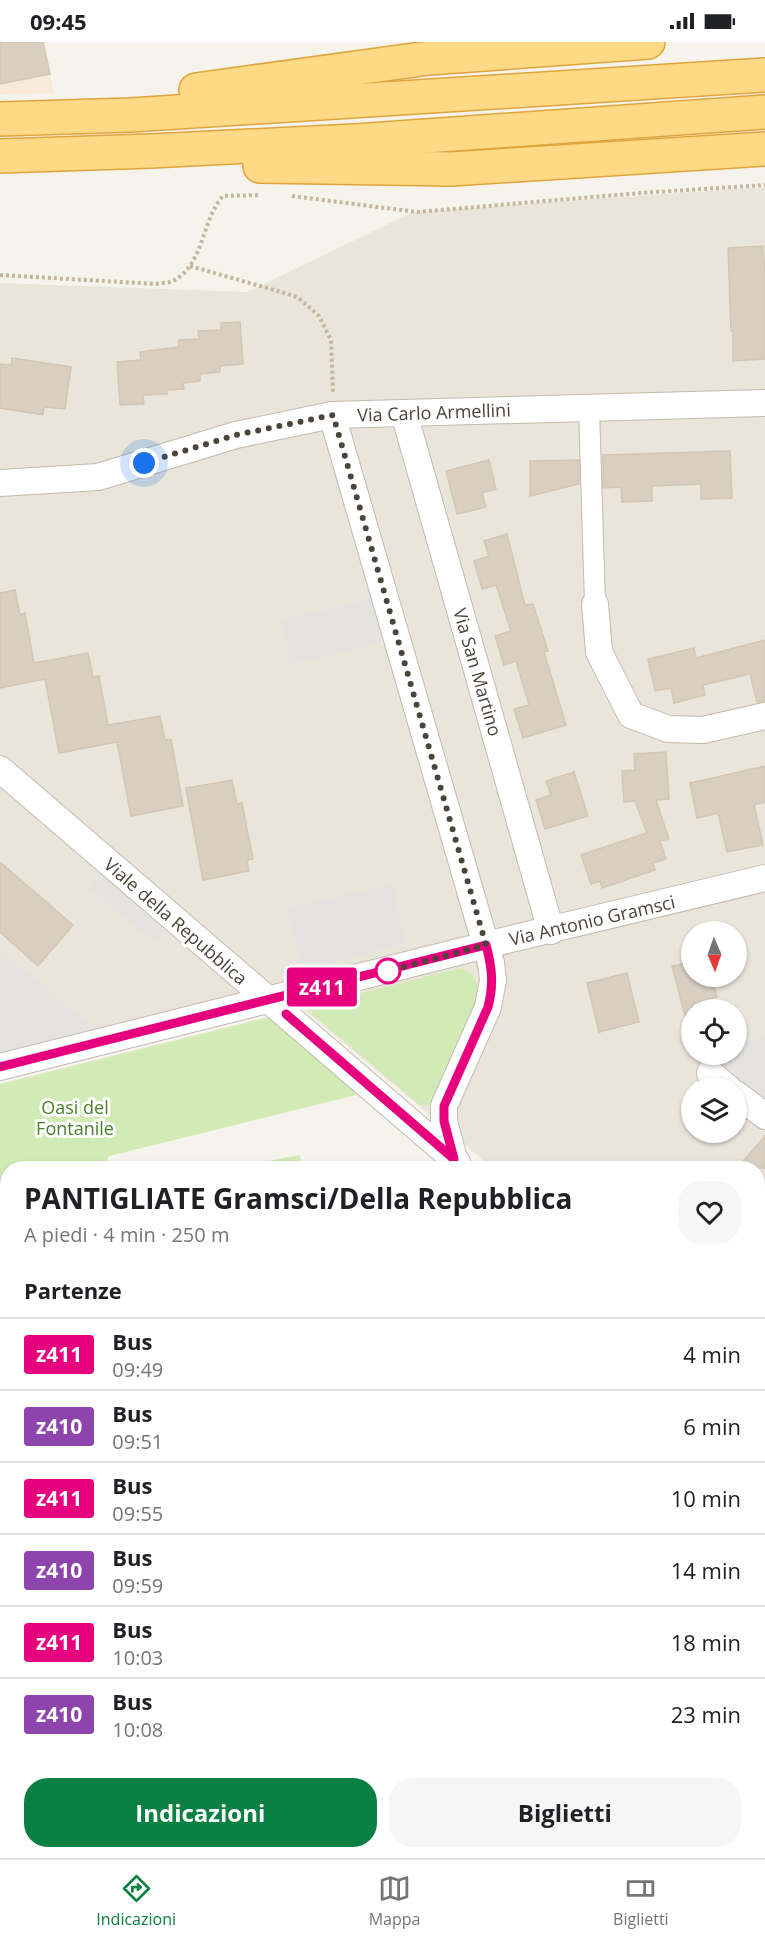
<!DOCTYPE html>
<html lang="it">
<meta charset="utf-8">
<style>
body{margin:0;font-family:"Open Sans",sans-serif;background:#f6f6f6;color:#202124;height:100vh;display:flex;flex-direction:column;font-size:22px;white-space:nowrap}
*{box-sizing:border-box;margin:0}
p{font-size:20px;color:#757577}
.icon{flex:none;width:33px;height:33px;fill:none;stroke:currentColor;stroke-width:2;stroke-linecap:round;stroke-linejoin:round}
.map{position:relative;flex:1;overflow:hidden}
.sheet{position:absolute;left:0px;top:1119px;width:765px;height:698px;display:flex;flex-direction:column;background:#fff;border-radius:24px 24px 0 0;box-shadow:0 2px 4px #0004}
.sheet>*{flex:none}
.badge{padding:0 12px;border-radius:4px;font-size:21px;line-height:39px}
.needle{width:39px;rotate:178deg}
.controls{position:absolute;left:681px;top:879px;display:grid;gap:12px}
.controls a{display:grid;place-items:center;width:66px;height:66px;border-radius:50%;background:#fff;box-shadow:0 2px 4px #0004;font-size:30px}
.you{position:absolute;width:30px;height:30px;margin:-15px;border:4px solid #fff;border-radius:50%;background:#1a73e8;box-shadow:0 0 0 9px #1a73e833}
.map>.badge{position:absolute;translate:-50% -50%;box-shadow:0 0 0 3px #fff}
h2{padding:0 24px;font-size:22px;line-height:54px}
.round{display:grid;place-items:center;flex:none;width:63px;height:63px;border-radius:24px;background:#f6f6f6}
.summary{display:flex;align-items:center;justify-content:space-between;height:102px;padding:0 24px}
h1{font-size:28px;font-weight:700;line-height:45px}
.button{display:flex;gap:12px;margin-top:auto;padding:12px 24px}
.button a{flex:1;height:69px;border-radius:24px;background:#0b8043;color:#fff;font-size:24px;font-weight:700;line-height:69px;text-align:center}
.button a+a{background:#f6f6f6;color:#202124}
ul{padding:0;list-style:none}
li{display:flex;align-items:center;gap:18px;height:72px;padding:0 24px;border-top:2px solid #e0e0e0}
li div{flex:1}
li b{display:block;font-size:22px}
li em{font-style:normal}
li .badge{min-width:66px;font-weight:700;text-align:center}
.status{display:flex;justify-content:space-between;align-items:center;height:42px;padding:0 30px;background:#fff;direction:ltr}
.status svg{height:16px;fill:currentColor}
.tabs{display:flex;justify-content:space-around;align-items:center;height:84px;border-top:2px solid #e0e0e0;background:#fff;font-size:16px;color:#757577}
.tabs a{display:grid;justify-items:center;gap:3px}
.tabs .selected{color:#0b8043}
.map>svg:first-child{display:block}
</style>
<div class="status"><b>09:45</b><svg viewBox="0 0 49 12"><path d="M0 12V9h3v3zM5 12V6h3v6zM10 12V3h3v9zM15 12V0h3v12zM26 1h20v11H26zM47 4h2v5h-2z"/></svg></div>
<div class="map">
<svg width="765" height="1816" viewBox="0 0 765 1816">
<rect width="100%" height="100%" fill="#f6f3ec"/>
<path fill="#eae5da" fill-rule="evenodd" d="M765,145V1816H620L618,1809H758V1126H484L482,1117L281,948L0,1008V241L247,250L413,170ZM692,890H736V934H692ZM692,968H736V1012H692ZM692,1046H736V1090H692Z"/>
<path fill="#f7ead8" d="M0,0H43L54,51L0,52Z"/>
<g fill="#d2eab5">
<path d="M460,926L472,932L481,951L436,1060L428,1063H420L312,972L311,964Z"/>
<path d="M269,975L364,1051L109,1114L103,1126H8V1383L0,1407V1042Z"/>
<path d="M300,1113L302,1126H231Z"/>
</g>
<g fill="#e5e3e0">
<path d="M376,556L386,600L291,622L281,578Z"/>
<path d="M103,829L171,884L156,901L89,847Z"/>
<path d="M392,842L406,901L302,929L287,866Z"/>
<path d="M0,908L101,992L0,1015Z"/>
<path d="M765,995V1074L710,1031L704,1013L736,1012L737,1002Z"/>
</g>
<g fill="#d8cfc1" stroke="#d3c7b4" stroke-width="1.5">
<path d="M0,0H43L50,32L0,42Z"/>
<path d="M763,204L765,231V317L733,319V289H731L728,206Z"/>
<path d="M240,280L243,322L220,324V330L200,332V339L183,341L184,347L166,348L167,352L143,353L144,362L120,363L117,320L141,318L140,310L179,305V298L199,297L198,289L221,288V281Z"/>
<path d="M12,316L71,325L65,367L44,365L43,373L0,366V322L11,323Z"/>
<path d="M730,409L732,456L701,457V442L652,444V459L622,460L621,445L603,446V413Z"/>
<path d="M489,418L496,447L482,451L486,465L457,472L446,429Z"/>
<path d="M579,418V442L530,454V419Z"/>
<path d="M507,492L525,563L533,562L548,609L544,610L566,683L523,696L514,667L529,663L516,619L504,623L495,594L511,589L496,543L482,547L474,519L489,514L484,499Z"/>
<path d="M15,548L20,573L25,571L34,621L88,611L93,635L99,634L108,683L160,674L165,698L171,697L183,764L131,774L117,700L59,711L45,637L0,646V551Z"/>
<path d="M765,598V659L757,660L750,632L703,643L705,653L674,661L671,646L655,649L648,617L694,606L696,616Z"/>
<path d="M666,710L669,757L656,758L669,797L660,799L666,817L653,821L655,828L602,846L600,839L591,842L581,813L647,791L635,759L624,760L622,729L635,728L634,712Z"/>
<path d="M765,724V760L754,763L763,803L727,810L718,771L697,776L690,741Z"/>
<path d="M574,730L588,774L545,787L536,758L551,753L546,739Z"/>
<path d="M232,738L237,762L242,761L253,817L247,818L249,829L203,838L186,746Z"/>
<path d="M0,820L73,883L38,924L0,890Z"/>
<path d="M692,920V934H711L717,955L692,962V976L686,977L672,924Z"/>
<path d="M627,931L639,980L599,990L587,941Z"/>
<path d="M765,1094V1126H737Z"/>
</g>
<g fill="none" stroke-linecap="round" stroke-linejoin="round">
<g stroke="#c2bbae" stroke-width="22">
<path id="pedestrian" d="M589,366L595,562"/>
</g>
<g stroke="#c2bbae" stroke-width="28">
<g id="minor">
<path d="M404,371L551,889"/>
<path d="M332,373L491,921L493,938L488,965L444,1064V1079L454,1117"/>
<path d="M0,441L98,435L236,393L332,373L765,361"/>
<path d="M595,562L599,610L631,673L668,687L703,688L765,674"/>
<path d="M0,727L457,1120"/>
<path d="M0,1025L486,903L765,836"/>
<path d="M710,1031L728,1046"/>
<path d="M736,1052L765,1074"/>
<path d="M758,1380L765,1386"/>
<path d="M604,1809L605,1816"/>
</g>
</g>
<g stroke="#e0a43c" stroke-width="36">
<g id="trunk">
<path d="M196,48L429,16L648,0"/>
<path d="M0,77L130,73L765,33"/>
<path d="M0,114L151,109L355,99L765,70"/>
<path d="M260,124L451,127L765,107"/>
</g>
</g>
<g stroke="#c4b79f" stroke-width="4" stroke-dasharray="3 3" stroke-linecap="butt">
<path d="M292,154L417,170L640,151L765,143"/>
<path d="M190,224L281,250L297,255L308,264L319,274L331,298L333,351"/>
<path d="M0,233L156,242C161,241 166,241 170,240C204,227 201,178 223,154L260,153"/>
</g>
<use href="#pedestrian" stroke="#fff" stroke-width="20"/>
<use href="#minor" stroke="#fff" stroke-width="26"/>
<use href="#trunk" stroke="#ffd985" stroke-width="33"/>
</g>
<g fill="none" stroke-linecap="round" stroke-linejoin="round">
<g stroke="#fff" stroke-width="14">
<path id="line" d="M0,1025L486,903C492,925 494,943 488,965L444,1064V1079L454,1117L286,972"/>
</g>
<use href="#line" stroke="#e6007e" stroke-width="9"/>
<path stroke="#4b4439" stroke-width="6" stroke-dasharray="0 10.8" d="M144,421L236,393L333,373L486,903L388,929"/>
</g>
<circle fill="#fff" stroke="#e6007e" stroke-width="3" cx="388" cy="929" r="12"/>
<g text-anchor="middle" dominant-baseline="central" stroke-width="6" stroke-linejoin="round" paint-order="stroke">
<g font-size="18" fill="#4b4439" stroke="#fff">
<text transform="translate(434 370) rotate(-2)">Via Carlo Armellini</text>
<text transform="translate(478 630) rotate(74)">Via San Martino</text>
<text transform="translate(592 878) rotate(-13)">Via Antonio Gramsci</text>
<text transform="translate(176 879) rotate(41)">Viale della Repubblica</text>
</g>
<g font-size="18" fill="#4a7f2a" stroke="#fff">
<text x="75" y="1065">Oasi del<tspan x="75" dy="21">Fontanile</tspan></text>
</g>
</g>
</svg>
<div class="controls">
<a><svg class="needle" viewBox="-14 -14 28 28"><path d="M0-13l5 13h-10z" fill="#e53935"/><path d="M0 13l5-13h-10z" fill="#757577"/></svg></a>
<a><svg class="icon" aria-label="locate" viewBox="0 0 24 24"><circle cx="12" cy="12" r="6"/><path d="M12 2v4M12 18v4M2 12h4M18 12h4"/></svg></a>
<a><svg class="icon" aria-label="layers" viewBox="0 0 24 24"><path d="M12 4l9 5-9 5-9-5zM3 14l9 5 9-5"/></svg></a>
</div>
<div class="you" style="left:144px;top:421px"></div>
<b class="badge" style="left:322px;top:945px;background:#e6007e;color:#fff">z411</b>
<section class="sheet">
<div class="summary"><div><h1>PANTIGLIATE Gramsci/Della Repubblica</h1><p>A piedi · 4 min · 250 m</p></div><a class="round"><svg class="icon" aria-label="heart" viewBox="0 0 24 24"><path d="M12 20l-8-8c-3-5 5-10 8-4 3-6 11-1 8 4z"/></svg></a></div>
<h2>Partenze</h2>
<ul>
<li><span class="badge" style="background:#e6007e;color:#fff">z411</span><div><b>Bus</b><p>09:49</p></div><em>4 min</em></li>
<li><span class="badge" style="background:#8e44ad;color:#fff">z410</span><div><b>Bus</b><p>09:51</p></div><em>6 min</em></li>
<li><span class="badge" style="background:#e6007e;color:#fff">z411</span><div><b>Bus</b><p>09:55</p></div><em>10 min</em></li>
<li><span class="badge" style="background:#8e44ad;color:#fff">z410</span><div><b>Bus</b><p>09:59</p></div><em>14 min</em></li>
<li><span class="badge" style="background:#e6007e;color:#fff">z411</span><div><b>Bus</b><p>10:03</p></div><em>18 min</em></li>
<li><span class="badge" style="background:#8e44ad;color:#fff">z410</span><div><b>Bus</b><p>10:08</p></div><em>23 min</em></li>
</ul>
<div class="button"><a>Indicazioni</a><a>Biglietti</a></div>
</section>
</div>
<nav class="tabs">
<a class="selected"><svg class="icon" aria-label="directions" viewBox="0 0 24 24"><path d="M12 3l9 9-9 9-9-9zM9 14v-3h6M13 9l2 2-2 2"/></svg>Indicazioni</a>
<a><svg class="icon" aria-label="map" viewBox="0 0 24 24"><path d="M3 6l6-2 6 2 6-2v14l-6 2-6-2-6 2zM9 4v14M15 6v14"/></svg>Mappa</a>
<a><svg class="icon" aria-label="tickets" viewBox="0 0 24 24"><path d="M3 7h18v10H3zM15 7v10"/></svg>Biglietti</a>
</nav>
